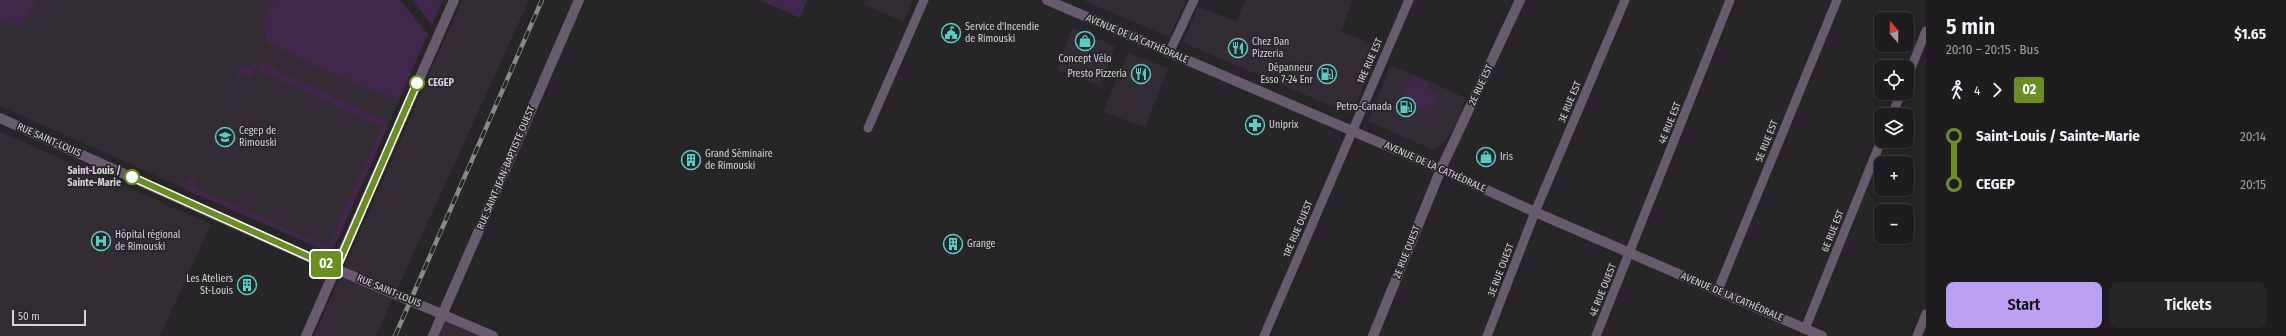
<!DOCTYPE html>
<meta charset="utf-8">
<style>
body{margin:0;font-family:"Fira Sans Condensed",sans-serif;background:#262528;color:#f1f3f6;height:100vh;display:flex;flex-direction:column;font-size:15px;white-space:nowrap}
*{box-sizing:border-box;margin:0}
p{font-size:13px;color:#a1a1a4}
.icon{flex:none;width:22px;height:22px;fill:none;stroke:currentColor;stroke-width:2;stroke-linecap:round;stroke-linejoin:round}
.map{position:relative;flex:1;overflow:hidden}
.side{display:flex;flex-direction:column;background:#1e1c1f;width:360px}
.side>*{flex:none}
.badge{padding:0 8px;border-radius:3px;font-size:14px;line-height:26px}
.needle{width:26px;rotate:340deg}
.fabs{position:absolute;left:1874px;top:12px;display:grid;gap:8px}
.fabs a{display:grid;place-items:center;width:40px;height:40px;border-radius:8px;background:#1e1c1f;box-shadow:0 2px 6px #0003,0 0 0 1px #3c3a3d;font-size:20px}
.scale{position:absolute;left:12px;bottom:10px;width:74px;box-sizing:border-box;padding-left:4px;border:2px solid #d6d4d7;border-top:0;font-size:11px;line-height:14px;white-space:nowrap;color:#d6d4d7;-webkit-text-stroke:3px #282529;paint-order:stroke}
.map>.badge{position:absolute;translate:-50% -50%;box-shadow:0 0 0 2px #fff}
.legs{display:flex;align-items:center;gap:6px;height:44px;padding:0 20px;font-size:13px}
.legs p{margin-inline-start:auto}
.headline{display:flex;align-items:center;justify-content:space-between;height:68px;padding:0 20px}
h1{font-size:22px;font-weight:600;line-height:30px}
.action{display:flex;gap:8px;margin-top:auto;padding:8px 20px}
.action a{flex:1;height:46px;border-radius:8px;background:#bca0f2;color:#111;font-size:16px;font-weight:600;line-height:46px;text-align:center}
.action a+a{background:#262528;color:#f1f3f6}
ul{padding:0 20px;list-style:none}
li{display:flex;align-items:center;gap:14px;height:48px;font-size:15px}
li i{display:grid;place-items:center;width:6px;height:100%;margin:0 5px;background:currentColor}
li i::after{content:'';width:10px;height:10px;margin:-5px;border:3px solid;border-radius:50%;background:#1e1c1f}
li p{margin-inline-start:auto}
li:first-child i{background:linear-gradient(#0000 50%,currentColor 0)}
li:last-child i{background:linear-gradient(currentColor 50%,#0000 0)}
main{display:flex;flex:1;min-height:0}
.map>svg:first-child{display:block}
</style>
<main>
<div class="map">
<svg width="1926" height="336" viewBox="0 0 1926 336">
<rect width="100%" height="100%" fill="#282529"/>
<g fill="#332c35">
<path d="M0,0H349L427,37L335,245L331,250L325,251L0,106Z"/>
<path d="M462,0H529L376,336H314Z"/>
<path d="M866,0H913L903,22L864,4Z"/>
<path d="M1082,0H1184L1186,1L1169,37Z"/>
<path d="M1246,0H1353L1341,32L1381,47L1351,114L1186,44L1184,40L1198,7L1236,21Z"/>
<path d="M1072,28L1115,46L1100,86L1057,70Z"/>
<path d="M1128,53L1168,68L1145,127L1103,112Z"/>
<path d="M1391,65L1466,98L1455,127L1442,145L1433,150L1368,121Z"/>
<path d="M0,132L211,224L160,336H0Z"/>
<path d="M443,314L493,336H433Z"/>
</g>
<g fill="#42274c">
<path d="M0,0H37L21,26L0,19Z"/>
<path d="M273,0H400L428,34L398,101L326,71L267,42L263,24Z"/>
<path d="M412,0H443L432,25Z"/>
<path d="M760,0H807L800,18Z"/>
<path d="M258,63L251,78L241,74L233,91L230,90L228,86L234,87L238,78L234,76C241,69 248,65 258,63Z"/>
<path d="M262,63L273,65L274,69L389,123L335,245L328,251L184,189L189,179L192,177L195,182L193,187L328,247L382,127L258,70Z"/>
<path d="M1411,75L1429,83L1427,89L1439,94L1430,113L1400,101Z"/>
</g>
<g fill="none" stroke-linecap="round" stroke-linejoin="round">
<g stroke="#695b6e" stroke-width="9">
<path d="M1169,53L1194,0"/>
<path d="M1907,78L1926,31"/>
<path d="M1892,115L1901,93"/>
<path d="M868,128L924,0"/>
<path d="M1718,290L1837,0"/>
<path d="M1805,329L1881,141"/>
<path d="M1264,336L1409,0"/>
<path d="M1487,336L1535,212L1625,0"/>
<path d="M1596,336L1730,0"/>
<path d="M1917,336L1926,314"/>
</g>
<g stroke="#695b6e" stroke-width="10">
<path d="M1047,0L1441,169L1535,212L1822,336"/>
<path d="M0,118L322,263L493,336"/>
<path d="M306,336L454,0"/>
<path d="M433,336L579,0"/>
<path d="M1373,336L1441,169L1520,0"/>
</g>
<g stroke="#8b888c" stroke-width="4.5">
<path id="rail" d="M395,336L542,0"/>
</g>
<use href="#rail" stroke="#282529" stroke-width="3" stroke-dasharray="9" stroke-linecap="butt"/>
</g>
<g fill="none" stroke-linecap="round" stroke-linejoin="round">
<g stroke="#fff" stroke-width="9">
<path id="line-1" d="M132,177L336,269L417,83"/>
</g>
<use href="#line-1" stroke="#6b8e23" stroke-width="6"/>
</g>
<defs>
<g id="civic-ring" transform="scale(1)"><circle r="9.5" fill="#282529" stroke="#56cec4" stroke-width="1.5"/><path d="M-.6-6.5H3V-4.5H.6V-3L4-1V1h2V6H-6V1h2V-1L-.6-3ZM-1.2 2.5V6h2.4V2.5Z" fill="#56cec4"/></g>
<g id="shop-ring" transform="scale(1)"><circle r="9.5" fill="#282529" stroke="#56cec4" stroke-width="1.5"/><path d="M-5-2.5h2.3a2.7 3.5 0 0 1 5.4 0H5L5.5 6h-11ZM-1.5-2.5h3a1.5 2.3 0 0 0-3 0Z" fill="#56cec4"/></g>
<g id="restaurant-ring" transform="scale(1)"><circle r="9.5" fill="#282529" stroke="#56cec4" stroke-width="1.5"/><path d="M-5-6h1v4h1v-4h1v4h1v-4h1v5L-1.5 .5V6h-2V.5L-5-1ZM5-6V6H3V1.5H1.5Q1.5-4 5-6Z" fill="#56cec4"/></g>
<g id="fuel-ring" transform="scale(1)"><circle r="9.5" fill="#282529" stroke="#56cec4" stroke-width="1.5"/><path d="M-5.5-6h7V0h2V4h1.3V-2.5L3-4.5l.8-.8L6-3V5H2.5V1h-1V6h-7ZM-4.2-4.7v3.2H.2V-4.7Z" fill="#56cec4"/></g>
<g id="pharmacy-ring" transform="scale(1)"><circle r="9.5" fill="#282529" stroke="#56cec4" stroke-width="1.5"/><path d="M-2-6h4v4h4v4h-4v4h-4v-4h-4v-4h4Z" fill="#56cec4"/></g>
<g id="university-ring" transform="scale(1)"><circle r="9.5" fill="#282529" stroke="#56cec4" stroke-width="1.5"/><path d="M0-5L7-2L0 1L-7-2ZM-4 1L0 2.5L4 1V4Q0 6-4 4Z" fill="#56cec4"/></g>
<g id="building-ring" transform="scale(1)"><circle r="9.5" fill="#282529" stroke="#56cec4" stroke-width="1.5"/><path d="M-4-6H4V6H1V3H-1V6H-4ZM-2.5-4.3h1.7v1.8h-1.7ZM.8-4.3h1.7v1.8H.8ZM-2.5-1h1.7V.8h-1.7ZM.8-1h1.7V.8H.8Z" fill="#56cec4"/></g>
<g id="hospital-ring" transform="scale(1)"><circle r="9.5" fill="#282529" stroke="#56cec4" stroke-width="1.5"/><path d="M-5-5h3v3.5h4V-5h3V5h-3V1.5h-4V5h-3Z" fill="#56cec4"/></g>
</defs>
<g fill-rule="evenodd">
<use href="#civic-ring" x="951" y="33"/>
<use href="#shop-ring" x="1085" y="41"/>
<use href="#restaurant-ring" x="1238" y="48"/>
<use href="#restaurant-ring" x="1141" y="74"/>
<use href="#fuel-ring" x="1327" y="74"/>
<use href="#fuel-ring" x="1406" y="107"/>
<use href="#pharmacy-ring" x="1255" y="125"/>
<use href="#university-ring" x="225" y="137"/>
<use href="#shop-ring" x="1486" y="157"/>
<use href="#building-ring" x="691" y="160"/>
<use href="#hospital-ring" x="101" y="241"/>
<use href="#building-ring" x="953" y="244"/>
<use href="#building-ring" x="247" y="285"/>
</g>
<g fill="#fff" stroke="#6b8e23" stroke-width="2">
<circle cx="417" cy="83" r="7"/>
<circle cx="132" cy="177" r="7"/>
</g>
<g text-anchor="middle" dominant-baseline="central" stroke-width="3.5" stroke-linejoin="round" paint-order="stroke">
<g font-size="10" fill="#d6d4d7" stroke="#282529" text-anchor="start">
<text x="965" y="27">Service d'Incendie<tspan x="965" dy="12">de Rimouski</tspan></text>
<text x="1252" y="42">Chez Dan<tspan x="1252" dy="12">Pizzeria</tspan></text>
<text x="1085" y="59" text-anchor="middle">Concept Vélo</text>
<text x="1313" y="68" text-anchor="end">Dépanneur<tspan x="1313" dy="12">Esso 7-24 Enr</tspan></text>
<text x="1127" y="74" text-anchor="end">Presto Pizzeria</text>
<text x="1392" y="107" text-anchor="end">Petro-Canada</text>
<text x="1269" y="125">Uniprix</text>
<text x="239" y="131">Cegep de<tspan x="239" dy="12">Rimouski</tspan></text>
<text x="705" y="154">Grand Séminaire<tspan x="705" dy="12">de Rimouski</tspan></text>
<text x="1500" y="157">Iris</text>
<text x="115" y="235">Hôpital régional<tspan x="115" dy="12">de Rimouski</tspan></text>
<text x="967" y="244">Grange</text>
<text x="233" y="279" text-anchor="end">Les Ateliers<tspan x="233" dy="12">St-Louis</tspan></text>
</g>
<g font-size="10" fill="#d6d4d7" stroke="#282529">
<text transform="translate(1137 39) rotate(23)">AVENUE DE LA CATHÉDRALE</text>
<text transform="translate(1370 61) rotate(-66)">1RE RUE EST</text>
<text transform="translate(1481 85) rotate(-65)">2E RUE EST</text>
<text transform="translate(1570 102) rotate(-67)">3E RUE EST</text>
<text transform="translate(1670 123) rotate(-68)">4E RUE EST</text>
<text transform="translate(49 140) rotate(24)">RUE SAINT-LOUIS</text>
<text transform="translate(1767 141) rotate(-68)">5E RUE EST</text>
<text transform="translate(1435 167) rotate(24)">AVENUE DE LA CATHÉDRALE</text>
<text transform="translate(506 168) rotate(-67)">RUE SAINT-JEAN-BAPTISTE OUEST</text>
<text transform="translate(1298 229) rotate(-67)">1RE RUE OUEST</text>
<text transform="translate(1833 231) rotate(-68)">6E RUE EST</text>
<text transform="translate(1407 252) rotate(-68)">2E RUE OUEST</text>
<text transform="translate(1501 270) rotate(-69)">3E RUE OUEST</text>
<text transform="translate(1603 290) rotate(-68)">4E RUE OUEST</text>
<text transform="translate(389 291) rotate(23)">RUE SAINT-LOUIS</text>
<text transform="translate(1732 297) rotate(23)">AVENUE DE LA CATHÉDRALE</text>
</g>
<g font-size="10" font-weight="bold" fill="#d6d4d7" stroke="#282529" text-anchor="start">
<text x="428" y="83">CEGEP</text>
<text x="121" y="171" text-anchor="end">Saint-Louis /<tspan x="121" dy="12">Sainte-Marie</tspan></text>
</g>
</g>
</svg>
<div class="fabs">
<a><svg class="needle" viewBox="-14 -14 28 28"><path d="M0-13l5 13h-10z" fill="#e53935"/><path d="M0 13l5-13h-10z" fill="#a1a1a4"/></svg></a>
<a><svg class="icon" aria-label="locate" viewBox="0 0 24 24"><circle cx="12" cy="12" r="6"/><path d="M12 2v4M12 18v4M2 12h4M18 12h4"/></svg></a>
<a><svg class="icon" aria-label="layers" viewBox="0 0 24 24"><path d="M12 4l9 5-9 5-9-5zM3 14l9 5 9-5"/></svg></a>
<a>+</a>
<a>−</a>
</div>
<div class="scale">50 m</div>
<b class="badge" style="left:326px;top:264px;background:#6b8e23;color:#fff">02</b>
</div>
<section class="side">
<div class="headline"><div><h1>5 min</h1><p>20:10 – 20:15 · Bus</p></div><b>$1.65</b></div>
<div class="legs"><svg class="icon" aria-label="walk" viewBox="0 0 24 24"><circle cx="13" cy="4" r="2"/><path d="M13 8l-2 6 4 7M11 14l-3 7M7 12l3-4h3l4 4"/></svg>4<svg class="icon" aria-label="forward" viewBox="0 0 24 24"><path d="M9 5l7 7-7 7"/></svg><b class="badge" style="background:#6b8e23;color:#fff">02</b></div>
<ul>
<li><i style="color:#6b8e23"></i><b>Saint-Louis / Sainte-Marie</b><p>20:14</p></li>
<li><i style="color:#6b8e23"></i><b>CEGEP</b><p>20:15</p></li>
</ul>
<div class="action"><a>Start</a><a>Tickets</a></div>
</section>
</main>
